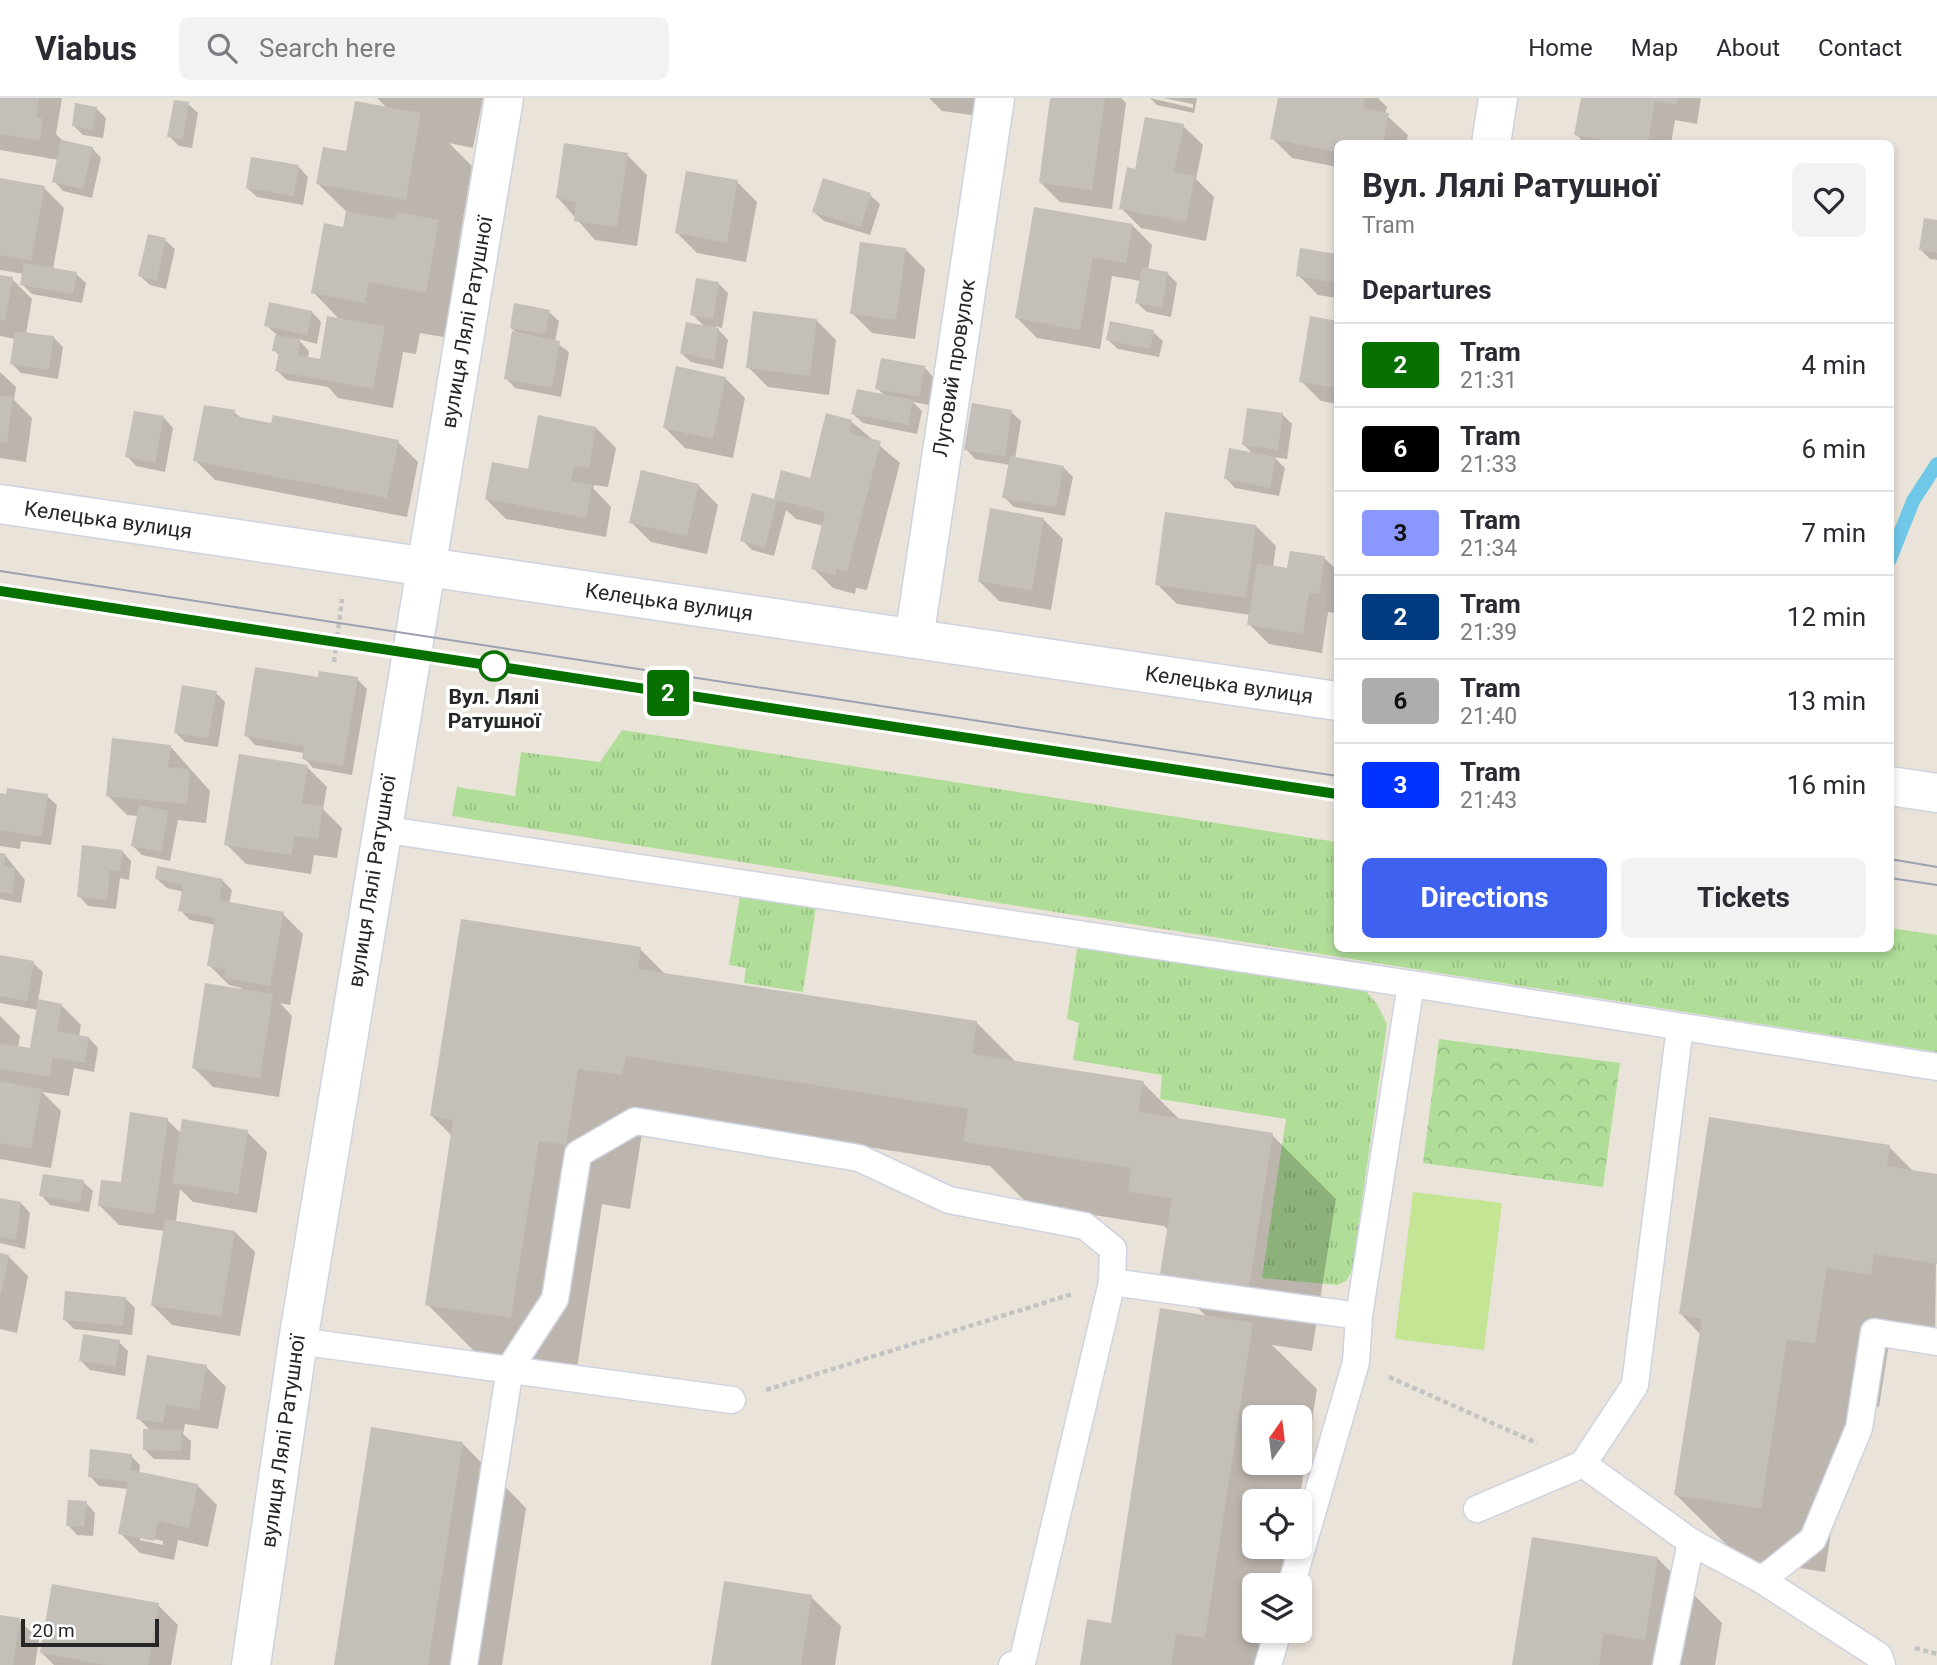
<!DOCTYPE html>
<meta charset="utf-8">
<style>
body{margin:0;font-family:Roboto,sans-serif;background:#f2f2f3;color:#2b2b33;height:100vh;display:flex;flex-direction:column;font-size:26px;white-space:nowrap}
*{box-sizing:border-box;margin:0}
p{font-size:23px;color:#7c7c81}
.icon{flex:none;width:38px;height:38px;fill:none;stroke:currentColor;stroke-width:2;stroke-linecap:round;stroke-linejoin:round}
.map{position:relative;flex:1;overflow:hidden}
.sheet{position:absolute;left:1334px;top:42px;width:560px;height:812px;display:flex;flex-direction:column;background:#fff;border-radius:10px;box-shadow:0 4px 10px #0003}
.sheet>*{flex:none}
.badge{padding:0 14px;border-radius:5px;font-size:24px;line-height:46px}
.needle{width:46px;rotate:14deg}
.tools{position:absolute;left:1242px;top:1307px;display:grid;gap:14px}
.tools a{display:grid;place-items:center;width:70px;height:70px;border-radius:10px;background:#fff;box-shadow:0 4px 10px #0003;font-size:35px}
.scale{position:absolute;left:21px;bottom:18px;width:138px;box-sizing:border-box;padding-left:7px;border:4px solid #272727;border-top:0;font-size:19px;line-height:24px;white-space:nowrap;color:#272727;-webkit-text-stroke:5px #fff;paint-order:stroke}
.map>.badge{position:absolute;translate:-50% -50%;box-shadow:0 0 0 4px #fff}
h2{padding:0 28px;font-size:26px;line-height:63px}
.round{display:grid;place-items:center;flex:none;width:74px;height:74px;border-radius:10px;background:#f2f2f3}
.head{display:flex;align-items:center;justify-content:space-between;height:119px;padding:0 28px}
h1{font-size:33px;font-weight:700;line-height:52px}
.primary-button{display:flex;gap:14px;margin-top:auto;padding:14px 28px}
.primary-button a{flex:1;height:80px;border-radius:10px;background:#3f61f0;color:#fff;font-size:28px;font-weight:700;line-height:80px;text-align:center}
.primary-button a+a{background:#f2f2f3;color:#2b2b33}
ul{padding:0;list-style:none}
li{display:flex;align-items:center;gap:21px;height:84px;padding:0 28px;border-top:2px solid #e1e1e2}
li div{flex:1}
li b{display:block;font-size:26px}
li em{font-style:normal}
li .badge{min-width:77px;font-weight:700;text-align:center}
header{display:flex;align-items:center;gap:42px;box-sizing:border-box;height:98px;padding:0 35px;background:#fff;border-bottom:2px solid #e1e1e2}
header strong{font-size:33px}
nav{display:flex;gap:38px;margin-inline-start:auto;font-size:24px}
.search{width:490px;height:63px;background:#f2f2f3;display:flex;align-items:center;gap:18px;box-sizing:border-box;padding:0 24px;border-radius:10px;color:#7c7c81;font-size:26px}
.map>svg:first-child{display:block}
</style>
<header>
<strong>Viabus</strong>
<div class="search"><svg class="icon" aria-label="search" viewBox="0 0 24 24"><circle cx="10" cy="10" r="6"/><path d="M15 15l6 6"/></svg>Search here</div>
<nav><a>Home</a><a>Map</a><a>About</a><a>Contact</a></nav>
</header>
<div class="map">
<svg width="1937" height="1567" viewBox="0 0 1937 1567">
<defs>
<pattern id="grass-tufts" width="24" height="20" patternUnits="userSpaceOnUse" patternTransform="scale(1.75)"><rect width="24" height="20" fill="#b0de98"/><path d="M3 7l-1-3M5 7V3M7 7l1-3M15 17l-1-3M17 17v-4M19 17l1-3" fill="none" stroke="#97be83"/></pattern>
<pattern id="park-crowns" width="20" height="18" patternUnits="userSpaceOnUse" patternTransform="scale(1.75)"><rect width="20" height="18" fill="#b0de98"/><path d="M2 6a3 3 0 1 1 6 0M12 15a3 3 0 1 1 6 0" fill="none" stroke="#97be83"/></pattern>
</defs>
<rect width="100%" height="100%" fill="#eae3d9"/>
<g fill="url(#grass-tufts)">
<path d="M622,632L1337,744V850H1890V830L1937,837V954L452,718L457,689L515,698L521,654L600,664Z"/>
<path d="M741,790L817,802L803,894L744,885L746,870L729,867Z"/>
<path d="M1078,845L1365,892L1377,906L1387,926L1352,1173L1346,1183L1337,1187L1262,1180L1286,1021L1160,1001L1162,977L1073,962L1079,925L1067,921Z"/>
</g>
<path fill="url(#park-crowns)" d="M1439,941L1620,965L1603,1089L1423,1065Z"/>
<path fill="#c3e594" d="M1413,1094L1502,1105L1484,1252L1395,1241Z"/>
<g fill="#0003" fill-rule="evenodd">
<path d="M0,0H62L56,36L62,42L92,50L101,60L92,100L63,93L54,83L59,62L0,52Z"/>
<path d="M377,0H483L473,50L449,45L472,68L459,144L490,175L478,245L420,235L416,256L403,254L393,310L338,300L328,289L287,282L277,273L280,258L274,252L277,237L266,227L312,214L321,224L317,246L298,241L309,253L308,260L321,264L340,222L313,194L345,131L348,115L318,86L388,11Z"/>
<path d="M929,0H982L979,18L942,13Z"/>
<path d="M1052,0H1121L1126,5L1112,111L1060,104L1040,84Z"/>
<path d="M1150,0L1193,10V6L1163,0H1197L1194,15L1157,7Z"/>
<path d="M1279,0H1378L1387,9L1385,16L1408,37L1406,46H1337V69L1292,60L1272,40Z"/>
<path d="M1583,0H1701L1697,26L1675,22L1671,46H1585L1576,36Z"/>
<path d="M188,6L198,15L192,50L179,48L169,38Z"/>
<path d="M97,11L106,20L103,40L83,37L73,27Z"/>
<path d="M1183,28L1203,47L1196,81L1214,99L1206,143L1141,130L1121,110L1136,73Z"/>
<path d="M627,57L647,77L637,148L595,142L558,100Z"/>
<path d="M299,69L308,79L303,107L257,99L247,90Z"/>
<path d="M0,82L44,90L64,110L53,171L76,176L86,185L82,205L32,196L22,186L24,176L0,172Z"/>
<path d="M737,84L757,104L746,164L697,155L677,135Z"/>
<path d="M870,97L880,106L870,137L824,123L814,114Z"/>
<path d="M1937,124V162L1930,161L1921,152Z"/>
<path d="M1132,127L1152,147L1148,172L1167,175L1177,185L1171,219L1147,214L1137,205L1141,183L1112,178L1100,251L1037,240L1017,220Z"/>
<path d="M165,142L175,151L166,191L150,187L140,178Z"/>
<path d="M905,151L925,171L915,241L872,235L852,215Z"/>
<path d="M1337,158V200L1318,197L1298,177Z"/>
<path d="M0,179L12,181L32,201L26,236L53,239L63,249L58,281L21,275L12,266L15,241L0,238Z"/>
<path d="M718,185L728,195L722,230L715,228L728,242L723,271L691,264L681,255L705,229L692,216Z"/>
<path d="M549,214L559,223L555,244L569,254L561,299L515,290L506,280L518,236L511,230Z"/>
<path d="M816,222L836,242L829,297L768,289L748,269Z"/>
<path d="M1337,224V306L1321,303L1301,283Z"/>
<path d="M1153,234L1163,243L1159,259L1118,251L1108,242Z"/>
<path d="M925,270L934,280L929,307L913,304L922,313L917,336L863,325L853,316L885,298L877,290Z"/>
<path d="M0,274L16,289L14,302L32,320L26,364L0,360Z"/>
<path d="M725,280L745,300L733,360L685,350L665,330Z"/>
<path d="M234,314L242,321L398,344L418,364L407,419L215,382L195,362Z"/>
<path d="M1011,314L1021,323L1015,361L1063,369L1073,379L1065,418L1014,409L1004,399L1010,367L975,361L966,351Z"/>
<path d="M1282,316L1292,326L1287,361L1274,359L1285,370L1279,398L1235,390L1226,380L1254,357L1244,347Z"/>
<path d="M164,320L173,330L165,374L136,368L127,358Z"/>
<path d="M852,324L900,365L867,492L856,490L855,496L833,490L813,470L824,428L796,421L786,412L774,458L752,452L742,442L775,403L782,374L811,382Z"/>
<path d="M596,330L616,350L608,389L594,387L593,390L611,409L606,439L506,421L486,401Z"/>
<path d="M698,387L718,407L707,456L651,444L631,424Z"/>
<path d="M1043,421L1063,441L1051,512L999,503L979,483Z"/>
<path d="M1256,428L1276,448L1273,469L1288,472L1324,460L1337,472V515L1328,514L1322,555L1269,546L1249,526L1250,517L1177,506L1157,486Z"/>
<path d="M319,581H357L367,591L352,677L313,670L304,660V655L255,647L246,637Z"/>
<path d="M216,595L225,604L218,649L185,644L175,634Z"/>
<path d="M170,648L210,693L206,725L178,722L170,763L142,757L133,748L138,718L127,717L107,697Z"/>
<path d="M307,669L327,689L323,711L342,730L337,760L314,757L311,776L246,766L226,746Z"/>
<path d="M0,697L47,698L57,707L51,747L21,743L20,751L0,748Z"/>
<path d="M122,753L131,763L129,782L120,780L116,811L88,808L79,798Z"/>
<path d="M0,757H5L25,782L21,805L0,801Z"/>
<path d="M157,781L222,782L232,792L229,806L283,816L303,836L290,907L280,905L292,918L279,999L213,989L193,969L242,890L229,887L209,867L216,827L190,822L180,812L184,794L167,790Z"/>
<path d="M640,851L666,877L976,924L1017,965L1143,985L1181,1023L1272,1037L1336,1101L1312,1253L1272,1247L1317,1291L1299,1404H1255V1449H1292L1286,1488H1255V1533H1279L1274,1567H1081L1113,1527L1207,1219L1162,1175L1169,1133L1164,1128L1029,1107L990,1068L689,1021L642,1035L630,1111L602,1106L575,1283L491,1270L427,1206L452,1038L432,1018ZM1255,1320H1300V1365H1255Z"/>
<path d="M0,859L33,865L43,874L38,903L61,907L81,927L79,939L89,940L98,950L94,974L74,970L69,998L42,994L61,1013L51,1070L0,1061V918L20,938L18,950L31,952L38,912L0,905Z"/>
<path d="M167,1022L182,1036L247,1034L267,1054L257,1115L193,1104L180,1091L176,1124L235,1134L255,1154L240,1238L172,1227L152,1207L165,1133L119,1127L99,1107L122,1086Z"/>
<path d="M1889,1049L1914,1074L1937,1078L1935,1240L1891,1233L1879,1309L1851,1304L1825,1474L1741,1461L1676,1397L1701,1237L1681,1216Z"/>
<path d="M83,1084L93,1093L89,1114L50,1107L41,1097Z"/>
<path d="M0,1102L21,1105L30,1115L25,1151L0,1145Z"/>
<path d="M0,1157L8,1158L28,1178L17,1235L0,1231Z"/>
<path d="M125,1200L135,1210L132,1237L74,1231L65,1222Z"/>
<path d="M119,1244L128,1253L125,1278L90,1272L80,1262Z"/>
<path d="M206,1269L226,1289L218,1331L185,1326L183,1336L191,1343L190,1362L154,1361L145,1352L151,1333L138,1320Z"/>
<path d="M462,1345L526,1410L502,1567H336Z"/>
<path d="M131,1358L140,1367L139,1376L197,1387L217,1407L208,1449L178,1442L174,1462L140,1455L120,1435L129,1391L99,1388L90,1378ZM140,1438L163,1443V1447L140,1442Z"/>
<path d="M86,1405L95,1415L93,1438L77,1437L68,1427Z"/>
<path d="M1657,1460L1722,1525L1715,1567H1514Z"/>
<path d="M811,1499L841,1528L835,1567H713Z"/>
<path d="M158,1507L178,1527L171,1567H54L42,1555Z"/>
<path d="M0,1519L19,1522L39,1542L35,1567H0Z"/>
</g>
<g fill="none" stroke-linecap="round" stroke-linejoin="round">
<path stroke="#70c8e8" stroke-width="14" d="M1890,461L1913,403L1937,366"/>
</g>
<g fill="#c5bfb9">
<path d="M0,0H39L36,20L43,21L40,43L0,36Z"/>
<path d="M1050,0H1105L1092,92L1039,85Z"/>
<path d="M1278,0H1365L1363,10L1389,15L1383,46H1337V54L1270,41Z"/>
<path d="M1581,0H1678L1677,7L1655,3L1648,46H1623L1574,37Z"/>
<path d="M174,2L189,4L183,41L167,39Z"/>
<path d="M355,3L421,15L406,102L316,86L323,49L346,53Z"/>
<path d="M75,5L97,9L93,32L72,28Z"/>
<path d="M1145,19L1184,26L1174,74L1195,78L1186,124L1119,111L1127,69L1135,71Z"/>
<path d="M61,42L93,49L83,91L52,84Z"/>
<path d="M564,45L628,55L617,129L574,123L576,104L556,100Z"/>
<path d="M251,59L299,67L294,98L246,90Z"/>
<path d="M686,73L738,82L727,145L675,135Z"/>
<path d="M0,80L45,88L31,163L0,157Z"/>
<path d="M823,80L871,95L861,129L812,114Z"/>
<path d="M1034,109L1133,126L1126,165L1093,159L1080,232L1015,220Z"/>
<path d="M346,113L395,122L397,114L439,122L426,195L369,184L365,205L311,195L324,125L343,129Z"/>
<path d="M1924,120L1937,122V155L1919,152Z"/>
<path d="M148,136L166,140L157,183L138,178Z"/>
<path d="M860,144L906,150L896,222L850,216Z"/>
<path d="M1300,150L1337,156V185L1296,178Z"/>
<path d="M24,165L77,174L73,196L20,187Z"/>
<path d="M1142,169L1168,174L1162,210L1135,205Z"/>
<path d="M0,177L13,179L5,223L0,222Z"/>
<path d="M696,180L719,184L713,221L690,217Z"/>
<path d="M269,204L312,213L307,237L264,228Z"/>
<path d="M514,205L550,212L545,236L510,230Z"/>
<path d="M753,213L817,221L810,278L746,270Z"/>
<path d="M327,218L385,228L373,291L275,273L279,254L272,253L275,237L300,241L298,257L320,261Z"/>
<path d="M1310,218L1337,223V290L1299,284Z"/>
<path d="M1110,223L1154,232L1150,251L1106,242Z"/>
<path d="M686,224L719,230L714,262L680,255Z"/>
<path d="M15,233L54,238L49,272L10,266Z"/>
<path d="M512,233L560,243L552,290L504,281Z"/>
<path d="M881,260L925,268L919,299L875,291Z"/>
<path d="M676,268L726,279L713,341L663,330Z"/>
<path d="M857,291L913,302L908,327L851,316Z"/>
<path d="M0,297L13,299L7,345L0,344Z"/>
<path d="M972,305L1012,312L1005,359L964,352Z"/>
<path d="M204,307L235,312L234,318L271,325L273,317L399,342L387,400L193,363Z"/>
<path d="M1247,310L1283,315L1278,352L1242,347Z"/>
<path d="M134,313L164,318L155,365L125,359Z"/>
<path d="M826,315L852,322L849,335L881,343L847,474L837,471L835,477L811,471L825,414L777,402L765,450L740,443L752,395L774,401L781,372L810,380Z"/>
<path d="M538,317L596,329L589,370L574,368L571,383L592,387L586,420L485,401L492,364L528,371Z"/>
<path d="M1229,350L1276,359L1270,390L1224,381Z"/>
<path d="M1010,358L1064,368L1056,409L1002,400Z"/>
<path d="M641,372L699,386L687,438L629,425Z"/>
<path d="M990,410L1044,420L1032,493L978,483Z"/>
<path d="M1165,414L1256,427L1246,500L1155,487Z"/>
<path d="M1290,453L1325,458L1319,496L1309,495L1303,536L1247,527L1257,465L1287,470Z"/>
<path d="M255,569L318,579L319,573L358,579L343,668L302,661L304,648L244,638Z"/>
<path d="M182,587L217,593L208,640L174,635Z"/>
<path d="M112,640L171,647L168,669L190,671L187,706L106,698Z"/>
<path d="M239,656L308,667L302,705L323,708L318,741L295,738L291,757L224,747Z"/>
<path d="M7,690L48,696L41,739L0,732V695L6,696Z"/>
<path d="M139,707L169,713L161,754L131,748Z"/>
<path d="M82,747L123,752L120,773L110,772L107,802L77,799Z"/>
<path d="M0,755L6,756L4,768L16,770L12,796L0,794Z"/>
<path d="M157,768L223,781L219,802L284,814L270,888L224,880L225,871L207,868L215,820L178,813L183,787L155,781Z"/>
<path d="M461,821L641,849L638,871L977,923L972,956L1144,983L1138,1014L1273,1035L1249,1190L1160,1176L1172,1100L1128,1094L1131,1070L963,1044L968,1011L626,958L622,977L578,971L566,1047L539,1043L511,1220L425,1207L453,1022L430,1018Z"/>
<path d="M0,857L34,863L27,903L0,898Z"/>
<path d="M205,885L273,896L260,980L192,970Z"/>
<path d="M38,901L62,906L57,933L89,939L85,965L53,960L49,979L0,971V945L30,950Z"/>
<path d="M0,983L42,991L31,1051L0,1045Z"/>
<path d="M130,1014L168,1020L155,1116L98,1108L101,1082L121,1084Z"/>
<path d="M1709,1019L1890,1047L1887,1068L1937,1076V1166L1874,1156L1871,1177L1827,1170L1815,1246L1787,1241L1761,1411L1674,1397L1702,1221L1679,1216Z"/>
<path d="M182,1021L248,1032L238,1096L172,1085Z"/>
<path d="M43,1076L84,1082L80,1105L39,1098Z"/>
<path d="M0,1100L21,1104L16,1142L0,1139Z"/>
<path d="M165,1121L235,1133L221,1219L151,1207Z"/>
<path d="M0,1155L9,1157L1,1196H0Z"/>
<path d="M65,1193L126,1199L123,1228L63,1222Z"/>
<path d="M1160,1210L1253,1225L1205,1540L1176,1536L1171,1567H1080L1087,1521L1111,1525Z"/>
<path d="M83,1236L120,1242L115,1269L79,1263Z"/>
<path d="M147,1257L207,1267L199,1312L166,1307L163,1325L136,1321Z"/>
<path d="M371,1329L463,1344L428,1567H334Z"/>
<path d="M143,1331L182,1332L181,1353L143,1352Z"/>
<path d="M90,1351L132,1356L131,1372L198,1386L189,1430L158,1423L154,1443L118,1436L128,1384L88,1379Z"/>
<path d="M68,1402L87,1403L84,1429L66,1428Z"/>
<path d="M1532,1439L1658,1459L1645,1542L1604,1535L1599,1567H1512Z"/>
<path d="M724,1483L812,1497L801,1567H711Z"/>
<path d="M52,1486L159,1505L148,1567H106L40,1555Z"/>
<path d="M0,1517L20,1520L13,1567H0Z"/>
</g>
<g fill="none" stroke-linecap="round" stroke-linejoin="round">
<g stroke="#cfd2e0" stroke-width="29">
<g id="lane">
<path d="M381,731L1411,886L1937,969"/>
<path d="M1112,1184L1359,1218"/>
<path d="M298,1243L732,1302"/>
<path d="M1583,1366L1691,1444L1762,1482L1879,1558L1882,1567"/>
<path d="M1477,1411L1583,1366L1635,1287L1680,929"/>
<path d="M1762,1482L1813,1441L1859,1330L1874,1234L1937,1244"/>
<path d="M1291,1488L1356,1264L1359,1218L1411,886"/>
<path d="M464,1567L510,1270L555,1201L578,1056L635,1023L859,1060L949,1102L1085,1128L1113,1151L1112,1184L1022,1565L1012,1567"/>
<path d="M1268,1567L1278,1533"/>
<path d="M1666,1567L1691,1444"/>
</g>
</g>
<g stroke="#cfd2e0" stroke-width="41">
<g id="street">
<path d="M1491,46L1498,0"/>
<path d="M914,541L995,0"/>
<path d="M251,1567L298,1243L504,0"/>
</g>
</g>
<g stroke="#cfd2e0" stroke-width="41">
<g id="secondary">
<path d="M0,406L1337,603"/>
<path d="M1890,688L1937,695"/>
</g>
</g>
<g stroke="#c3c3c3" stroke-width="4.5" stroke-dasharray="5 3.5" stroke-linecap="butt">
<path d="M334,564L342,501"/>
<path d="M1389,1279L1537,1345"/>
<path d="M766,1292L1072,1196"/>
<path d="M1915,1550L1937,1556"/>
</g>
<use href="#lane" stroke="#fff" stroke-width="26"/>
<use href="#street" stroke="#fff" stroke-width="38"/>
<use href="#secondary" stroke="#fff" stroke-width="38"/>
<g stroke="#9da0b1" stroke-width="2">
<path d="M0,473L1337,678"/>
<path d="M0,493L1337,696"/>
<path d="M1890,761L1937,769"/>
<path d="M1890,780L1937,787"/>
</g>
</g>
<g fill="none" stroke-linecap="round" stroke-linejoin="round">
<g stroke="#fff" stroke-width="16">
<path id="line" d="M0,493L1337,696"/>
</g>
<use href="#line" stroke="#077000" stroke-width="10"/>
</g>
<circle fill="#fff" stroke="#077000" stroke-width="3.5" cx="494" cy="568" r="14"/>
<g text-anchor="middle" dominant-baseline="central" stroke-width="7" stroke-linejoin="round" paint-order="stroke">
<g font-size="21" fill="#272727" stroke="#fff">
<text transform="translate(467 224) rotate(-80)">вулиця Лялі Ратушної</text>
<text transform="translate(954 270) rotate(-81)">Луговий провулок</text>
<text transform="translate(108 422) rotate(8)">Келецька вулиця</text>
<text transform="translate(669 504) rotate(8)">Келецька вулиця</text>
<text transform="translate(1229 587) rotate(8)">Келецька вулиця</text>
<text transform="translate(372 783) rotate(-81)">вулиця Лялі Ратушної</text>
<text transform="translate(283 1343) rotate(-82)">вулиця Лялі Ратушної</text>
</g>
<g font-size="21" font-weight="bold" fill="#272727" stroke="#fff">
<text x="494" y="599">Вул. Лялі<tspan x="494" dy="24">Ратушної</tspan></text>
</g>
</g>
</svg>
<div class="tools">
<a><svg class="needle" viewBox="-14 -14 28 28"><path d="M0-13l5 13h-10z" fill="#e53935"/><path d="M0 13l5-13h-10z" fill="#7c7c81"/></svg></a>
<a><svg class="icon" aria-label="locate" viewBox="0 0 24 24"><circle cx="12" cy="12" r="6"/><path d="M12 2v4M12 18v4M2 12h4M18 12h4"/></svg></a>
<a><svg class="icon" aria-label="layers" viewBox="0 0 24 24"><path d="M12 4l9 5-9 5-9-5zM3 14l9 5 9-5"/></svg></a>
</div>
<div class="scale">20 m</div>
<b class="badge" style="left:668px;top:595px;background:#077000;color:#fff">2</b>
<section class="sheet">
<div class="head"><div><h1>Вул. Лялі Ратушної</h1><p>Tram</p></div><a class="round"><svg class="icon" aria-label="heart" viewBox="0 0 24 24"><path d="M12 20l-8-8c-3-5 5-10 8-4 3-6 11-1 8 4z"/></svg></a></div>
<h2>Departures</h2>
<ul>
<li><span class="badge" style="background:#077000;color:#fff">2</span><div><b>Tram</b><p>21:31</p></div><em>4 min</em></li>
<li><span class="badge" style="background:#000;color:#fff">6</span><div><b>Tram</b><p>21:33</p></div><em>6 min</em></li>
<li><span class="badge" style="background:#8a97ff;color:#111">3</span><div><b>Tram</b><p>21:34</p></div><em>7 min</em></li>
<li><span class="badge" style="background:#003b80;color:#fff">2</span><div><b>Tram</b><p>21:39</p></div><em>12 min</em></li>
<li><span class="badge" style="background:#adadad;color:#111">6</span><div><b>Tram</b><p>21:40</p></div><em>13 min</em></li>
<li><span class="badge" style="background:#03f;color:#fff">3</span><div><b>Tram</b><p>21:43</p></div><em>16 min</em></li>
</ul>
<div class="primary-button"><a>Directions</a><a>Tickets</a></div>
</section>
</div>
